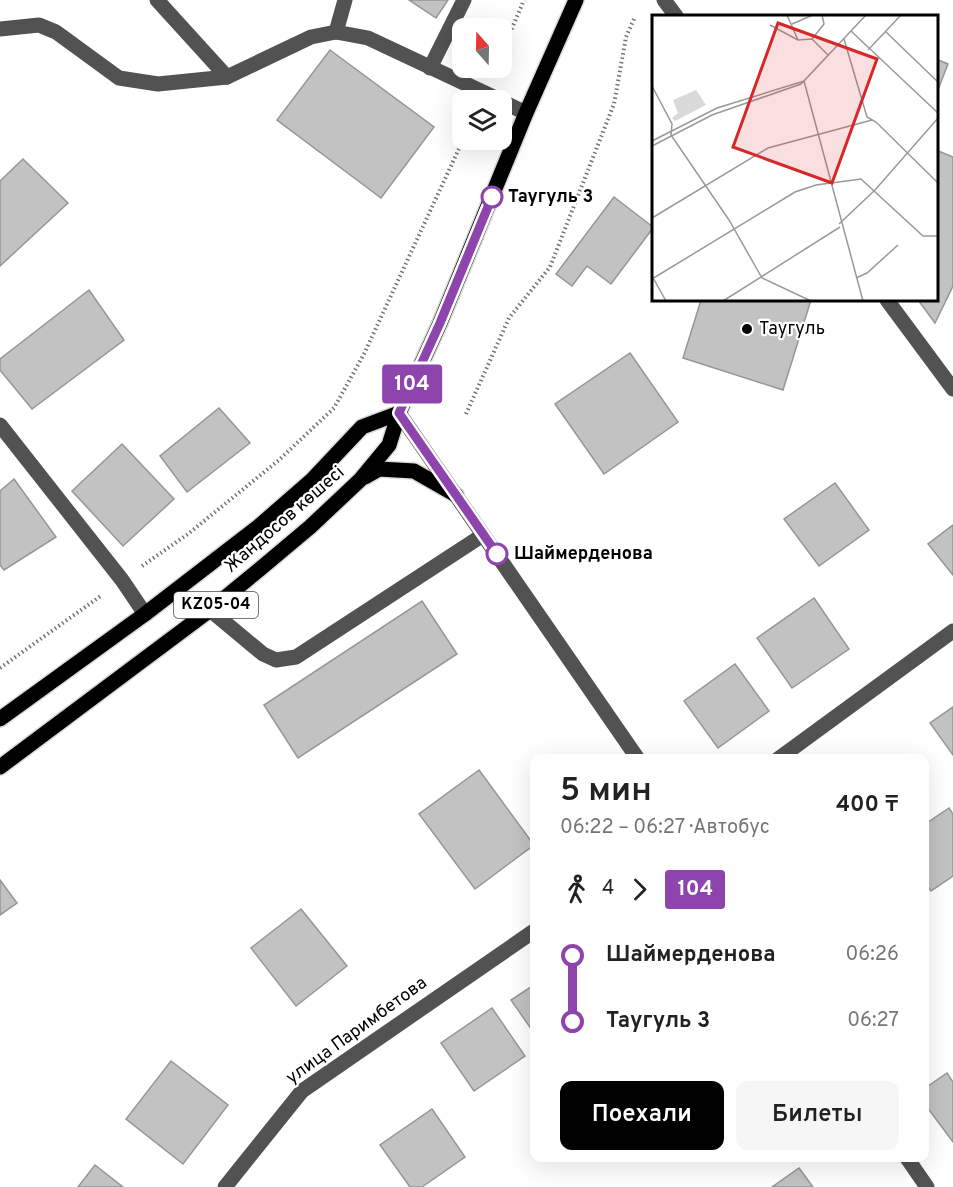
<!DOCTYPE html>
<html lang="ru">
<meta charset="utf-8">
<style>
body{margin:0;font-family:Overpass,sans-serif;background:#f6f6f6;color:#222;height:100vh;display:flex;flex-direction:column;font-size:22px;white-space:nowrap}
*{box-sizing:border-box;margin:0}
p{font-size:20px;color:#767676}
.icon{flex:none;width:33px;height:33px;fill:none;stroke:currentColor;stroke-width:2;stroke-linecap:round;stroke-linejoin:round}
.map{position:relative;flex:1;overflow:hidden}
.panel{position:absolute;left:530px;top:754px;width:399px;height:408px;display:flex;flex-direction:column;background:#fff;border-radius:12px;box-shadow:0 6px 24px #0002}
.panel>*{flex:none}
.badge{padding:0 12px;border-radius:4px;font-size:21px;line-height:39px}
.needle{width:39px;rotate:340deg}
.tools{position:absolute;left:452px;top:18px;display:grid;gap:12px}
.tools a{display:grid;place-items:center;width:60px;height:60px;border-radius:12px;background:#fff;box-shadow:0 6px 24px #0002;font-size:30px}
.map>.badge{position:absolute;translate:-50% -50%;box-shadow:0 0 0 3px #fff}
.legs{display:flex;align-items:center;gap:9px;height:66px;padding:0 30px;font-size:20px}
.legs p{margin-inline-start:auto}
.overview{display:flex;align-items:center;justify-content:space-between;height:102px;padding:0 30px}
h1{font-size:33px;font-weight:600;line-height:45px}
.button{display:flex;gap:12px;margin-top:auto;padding:12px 30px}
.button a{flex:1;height:69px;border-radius:12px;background:#000;color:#fff;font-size:24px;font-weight:600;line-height:69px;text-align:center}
.button a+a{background:#f6f6f6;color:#222}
ul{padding:0 30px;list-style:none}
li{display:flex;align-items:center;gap:21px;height:66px;font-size:22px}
li i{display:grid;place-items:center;width:9px;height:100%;margin:0 8px;background:currentColor}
li i::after{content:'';width:15px;height:15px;margin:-8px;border:4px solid;border-radius:50%;background:#fff}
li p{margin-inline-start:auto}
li:first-child i{background:linear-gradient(#0000 50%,currentColor 0)}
li:last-child i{background:linear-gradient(currentColor 50%,#0000 0)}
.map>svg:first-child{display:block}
</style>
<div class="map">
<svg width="953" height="1187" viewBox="0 0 953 1187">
<rect width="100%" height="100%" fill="#fff"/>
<g fill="#c2c2c2" stroke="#969696" stroke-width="1.5">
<path d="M409,0H448L436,18Z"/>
<path d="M330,50L434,127L381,198L277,120Z"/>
<path d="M936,59L948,64L936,95Z"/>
<path d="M936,150L953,157V286L935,323L918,300H936Z"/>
<path d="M23,159L68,203L0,266V181Z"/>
<path d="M614,197L653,227V228L611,284L587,266L572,286L556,274Z"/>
<path d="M89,290L124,340L32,409L0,370V359Z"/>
<path d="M701,300H811L783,390L683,358Z"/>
<path d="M630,353L678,422L604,474L555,404Z"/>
<path d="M219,408L250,443L187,492L160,456Z"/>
<path d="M122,444L174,499L123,546L72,491Z"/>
<path d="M14,479L56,537L4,570L0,565V491Z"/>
<path d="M835,483L869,530L819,566L784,519Z"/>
<path d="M953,525V575L928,544Z"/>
<path d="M814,598L849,649L792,688L757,638Z"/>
<path d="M422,601L457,654L298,758L264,705Z"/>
<path d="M735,664L769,711L718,748L684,701Z"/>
<path d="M953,707V755L930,723Z"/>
<path d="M479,770L534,845L475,889L419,814Z"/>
<path d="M949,808L953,814V876L931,891L924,881V825Z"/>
<path d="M0,880L17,903L0,915Z"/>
<path d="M301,909L347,966L296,1006L251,948Z"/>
<path d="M534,985V1033L511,1000Z"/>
<path d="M492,1008L525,1056L474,1091L441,1043Z"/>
<path d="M171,1061L228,1105L183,1164L126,1119Z"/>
<path d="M947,1073L953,1082V1142L924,1103V1089Z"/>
<path d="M432,1109L465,1157L422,1187H410L380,1145Z"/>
<path d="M95,1165L123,1187H78Z"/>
<path d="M799,1168L813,1187H772Z"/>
</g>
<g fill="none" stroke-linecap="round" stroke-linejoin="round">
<g stroke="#dbdbdb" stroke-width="18">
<g id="major">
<path d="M365,477L379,469L414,471L456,495"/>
<path d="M0,719L145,614L258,527L312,480L362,427L399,413"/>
<path d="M0,767L210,610L260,569L310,527L360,480L389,445L399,413L440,323L526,113L576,0"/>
</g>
</g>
<g stroke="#747474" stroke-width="4" stroke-dasharray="1.5 3" stroke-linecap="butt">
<path d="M501,54L524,0"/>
<path d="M466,414L509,318L550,267L614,104L626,37L634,19"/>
<path d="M142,566L188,534L279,460L334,408L364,354L463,140"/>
<path d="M0,668L102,595"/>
</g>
<g stroke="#525252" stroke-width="15">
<path d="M157,0L227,77L311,37L336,32L368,38L500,100"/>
<path d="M664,0L676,16"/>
<path d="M0,29L39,25L56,32L119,78L158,84L227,77"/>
<path d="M336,32L345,0"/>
<path d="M430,68L464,0"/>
<path d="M501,101L526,113"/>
<path d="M887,300L953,389"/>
<path d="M399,413L638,759"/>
<path d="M0,425L122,580L145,614"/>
<path d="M210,610L263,654L276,660L296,657L483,535"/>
<path d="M778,759L953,631"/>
<path d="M907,1158L927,1187"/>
<path d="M225,1187L302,1091L534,931"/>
</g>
<use href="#major" stroke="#000" stroke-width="15"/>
</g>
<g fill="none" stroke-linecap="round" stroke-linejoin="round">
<g stroke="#fff" stroke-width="14">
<path id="line-1" d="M492,197L440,323L399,413L497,554"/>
</g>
<use href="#line-1" stroke="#8e44ad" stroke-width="9"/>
</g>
<g fill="#fff" stroke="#8e44ad" stroke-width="3">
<circle cx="492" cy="197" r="10"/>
<circle cx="497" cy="554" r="10"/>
</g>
<circle fill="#000" stroke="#fff" stroke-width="2" cx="747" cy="329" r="6"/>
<g text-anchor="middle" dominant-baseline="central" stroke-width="4.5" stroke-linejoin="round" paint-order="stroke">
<rect fill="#fff" stroke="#4c4c4c" stroke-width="1.5" x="174" y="592" width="84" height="26" rx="4.5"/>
<g font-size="16" font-weight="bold" fill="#000">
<text x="216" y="605">KZ05-04</text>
</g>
<g font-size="18" font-weight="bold" fill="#000" stroke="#fff" text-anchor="start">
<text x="508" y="197">Таугуль 3</text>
<text x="514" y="554">Шаймерденова</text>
</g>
<g font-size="18" fill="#000" stroke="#fff" text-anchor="start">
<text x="759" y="329">Таугуль</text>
</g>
<g font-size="18" fill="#000" stroke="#fff">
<text transform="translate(285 520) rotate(-41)">Жандосов көшесі</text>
<text transform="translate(357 1031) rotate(-36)">улица Паримбетова</text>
</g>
</g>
<g transform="translate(652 15)">
<rect width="286" height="286" fill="#fff"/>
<path d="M44,75L54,90L23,106L20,103L26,98L21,85Z" fill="#d9d9d9"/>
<path fill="none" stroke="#999" stroke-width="1.5" d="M135,0L146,25L160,24L176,40M140,9L161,0M118,10L146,25M199,16L287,99M234,17L287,68M160,24L172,9L170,0M192,24L215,102L224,107L287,169M216,35L249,0M152,66L211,286M0,71L20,109L19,120L77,205L110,263L159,286M0,126L65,93L152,66M0,131L60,100L149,69L214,0M0,203L116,133L220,105M187,209L223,175L287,102M0,261L14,286M204,263L215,258L246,230M0,264L143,177L164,170L209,164L271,221H287M71,286L188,212"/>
<path fill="#d62828" fill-opacity="0.15" stroke="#d62828" stroke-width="3" d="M126,8L225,44L180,168L81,132Z"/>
<rect width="286" height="286" fill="none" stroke="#000" stroke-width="3"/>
</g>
</svg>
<div class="tools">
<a><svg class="needle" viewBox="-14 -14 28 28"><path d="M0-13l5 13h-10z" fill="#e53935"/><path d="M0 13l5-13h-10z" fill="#767676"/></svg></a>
<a><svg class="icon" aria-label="layers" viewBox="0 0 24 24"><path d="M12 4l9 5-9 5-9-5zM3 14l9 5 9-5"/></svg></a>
</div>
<b class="badge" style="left:412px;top:384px;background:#8e44ad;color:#fff">104</b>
<section class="panel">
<div class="overview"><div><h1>5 мин</h1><p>06:22 – 06:27 · Автобус</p></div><b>400 ₸</b></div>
<div class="legs"><svg class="icon" aria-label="walk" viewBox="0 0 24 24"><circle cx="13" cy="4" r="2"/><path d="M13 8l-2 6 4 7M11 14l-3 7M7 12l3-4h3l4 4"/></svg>4<svg class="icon" aria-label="forward" viewBox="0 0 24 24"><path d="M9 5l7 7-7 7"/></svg><b class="badge" style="background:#8e44ad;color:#fff">104</b></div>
<ul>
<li><i style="color:#8e44ad"></i><b>Шаймерденова</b><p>06:26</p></li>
<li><i style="color:#8e44ad"></i><b>Таугуль 3</b><p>06:27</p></li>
</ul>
<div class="button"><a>Поехали</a><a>Билеты</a></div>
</section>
</div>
